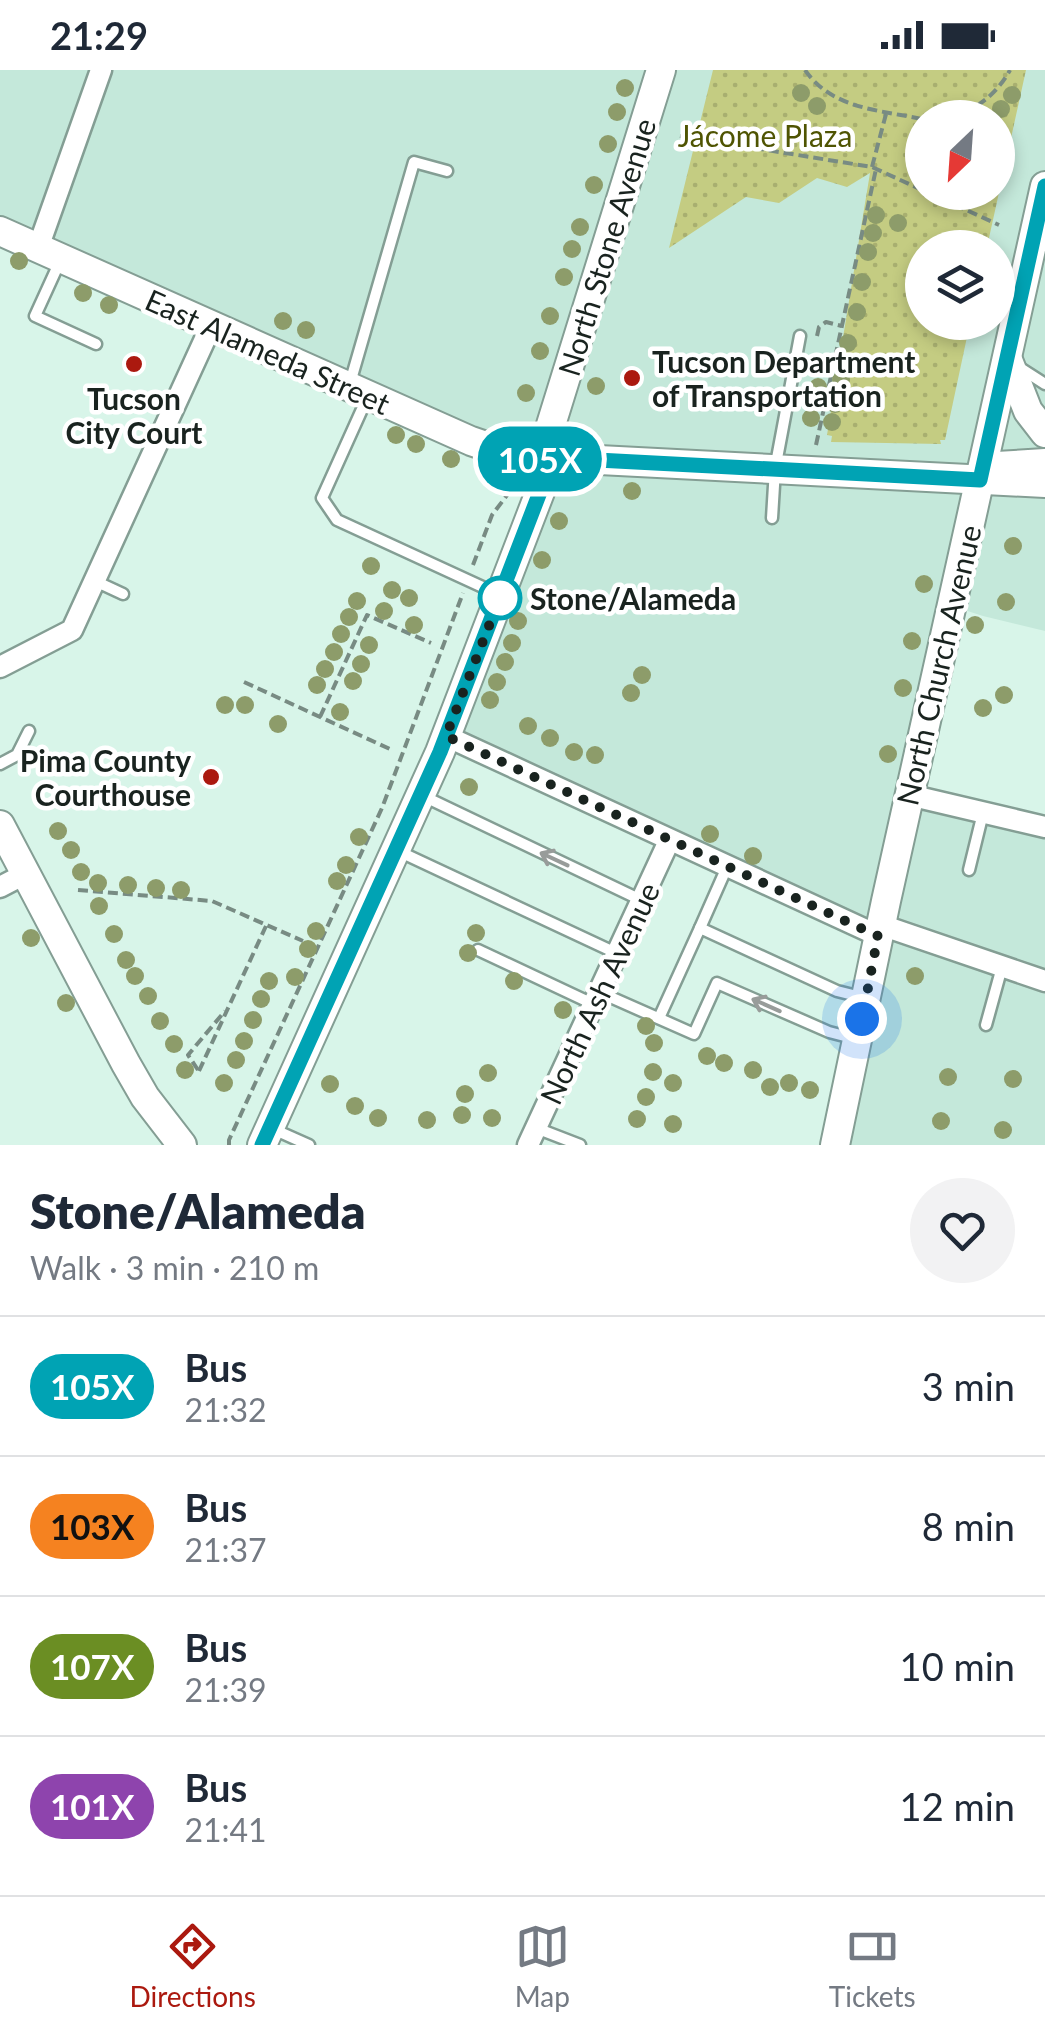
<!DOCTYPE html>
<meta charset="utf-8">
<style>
body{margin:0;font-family:Lato,sans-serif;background:#f2f2f3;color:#1f2937;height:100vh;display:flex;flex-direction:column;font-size:38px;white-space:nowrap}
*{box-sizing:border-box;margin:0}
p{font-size:32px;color:#747a83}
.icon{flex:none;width:55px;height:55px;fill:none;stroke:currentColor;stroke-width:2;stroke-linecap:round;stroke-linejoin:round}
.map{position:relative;height:1075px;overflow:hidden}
.drawer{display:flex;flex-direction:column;background:#fff;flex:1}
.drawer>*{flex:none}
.badge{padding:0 20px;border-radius:32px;font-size:35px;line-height:65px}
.needle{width:65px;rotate:205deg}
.controls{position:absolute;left:905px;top:30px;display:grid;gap:20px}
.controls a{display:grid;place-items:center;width:110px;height:110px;border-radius:50%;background:#fff;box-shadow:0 5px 15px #0003;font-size:50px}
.you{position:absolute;width:50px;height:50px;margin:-25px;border:8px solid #fff;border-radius:50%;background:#1a73e8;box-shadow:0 0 0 15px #1a73e833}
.map>.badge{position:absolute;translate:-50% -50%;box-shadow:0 0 0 5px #fff}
.round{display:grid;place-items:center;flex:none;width:105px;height:105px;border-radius:52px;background:#f2f2f3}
.head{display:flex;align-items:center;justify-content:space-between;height:170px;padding:0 30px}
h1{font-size:48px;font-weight:800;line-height:75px}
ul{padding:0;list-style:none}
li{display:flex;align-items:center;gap:30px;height:140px;padding:0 30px;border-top:2px solid #e0e1e3}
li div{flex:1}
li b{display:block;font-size:38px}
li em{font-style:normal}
li .badge{min-width:110px;font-weight:700;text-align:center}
.status{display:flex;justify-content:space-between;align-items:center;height:70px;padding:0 50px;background:#fff;direction:ltr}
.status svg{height:28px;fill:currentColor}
.dock{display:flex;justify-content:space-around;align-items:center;height:140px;border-top:2px solid #e0e1e3;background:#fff;font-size:28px;color:#747a83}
.dock a{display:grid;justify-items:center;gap:5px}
.dock .active{color:#ab190f}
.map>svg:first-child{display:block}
</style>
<div class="status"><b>21:29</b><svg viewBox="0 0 49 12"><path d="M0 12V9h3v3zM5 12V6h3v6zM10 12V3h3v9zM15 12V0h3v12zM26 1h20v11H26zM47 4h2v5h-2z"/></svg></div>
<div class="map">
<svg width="1045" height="1075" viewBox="0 0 1045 1075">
<defs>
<pattern id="grass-dots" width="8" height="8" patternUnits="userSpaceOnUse" patternTransform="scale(2.5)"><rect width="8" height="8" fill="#c4cc82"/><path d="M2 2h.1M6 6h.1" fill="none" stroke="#a8af70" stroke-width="1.8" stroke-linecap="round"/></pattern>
</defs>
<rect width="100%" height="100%" fill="#d8f5e9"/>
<path fill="#c4e8da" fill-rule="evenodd" d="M0,0H1045V561L983,546L952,536L910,725L1045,757V1075H836L878,866L446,666L539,399L0,159ZM922,48H998V122H922ZM922,178H998V252H922Z"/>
<path fill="url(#grass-dots)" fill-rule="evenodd" d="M713,0H1026L987,177L922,178V252L970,253L945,370H940L941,374L831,372L832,366L827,365L870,103L847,117L817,108L779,133L746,127L669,178ZM922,48H998V122H922Z"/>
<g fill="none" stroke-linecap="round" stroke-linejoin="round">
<g stroke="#849e94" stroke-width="15">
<g id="lane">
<path d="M61,189L35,246L96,274"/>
<path d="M1017,296L1045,314"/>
<path d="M350,313L414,92L447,101"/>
<path d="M368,326L322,428L337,450L500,525"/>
<path d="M772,448L775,399L800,266"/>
<path d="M95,511L123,524"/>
<path d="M0,694L17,685L29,661"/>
<path d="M421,725L641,830"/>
<path d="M396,780L616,883"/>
<path d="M969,800L983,743"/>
<path d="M700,858L727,797"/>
<path d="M478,880L593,934"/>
<path d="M599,922L694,964L717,913L829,962L856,969"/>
<path d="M659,948L700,858L837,921L865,928"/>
<path d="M986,955L1002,897"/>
<path d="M536,1058L580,1075"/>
<path d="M273,1059L309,1075"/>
</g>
</g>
<g stroke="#849e94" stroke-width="25">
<g id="street">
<path d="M38,178L101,0"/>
<path d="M0,597L72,560L211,256"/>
<path d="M446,666L879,866"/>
<path d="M909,725L1045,757"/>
<path d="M0,817L25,804"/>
<path d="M881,855L1045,911"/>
<path d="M528,1075L669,771"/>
</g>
</g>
<g stroke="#849e94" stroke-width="32">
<g id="secondary">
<path d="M0,161L471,371L503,382L541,387L1045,413"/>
<path d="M1008,290L1028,341L1045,363"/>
<path d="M997,396L1045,393"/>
<path d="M0,755L126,994L145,1027L182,1075"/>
<path d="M262,1075L440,682L540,422L541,387L661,0"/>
<path d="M835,1075L886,831L1045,116"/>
</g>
</g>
<g stroke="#788b83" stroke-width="4" stroke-dasharray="10 5" stroke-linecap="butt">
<path d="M805,0C832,39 879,40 922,49"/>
<path d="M950,48C976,40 997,24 1010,0"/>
<path d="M680,66L872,97L922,120"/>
<path d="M872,97L886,44"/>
<path d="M927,122L999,155"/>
<path d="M817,266L819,257L826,252L842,256"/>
<path d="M816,375L876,99"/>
<path d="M473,495L492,445L511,420"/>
<path d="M244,612L392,680"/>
<path d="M320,647L367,545L431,573"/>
<path d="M78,820L212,831L303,871"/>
<path d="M198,1000L188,985L225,941"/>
<path d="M199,1001L266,856"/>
<path d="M229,1075V1070L382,738L463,523"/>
</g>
<use href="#lane" stroke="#fff" stroke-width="10"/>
<use href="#street" stroke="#fff" stroke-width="20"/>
<use href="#secondary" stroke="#fff" stroke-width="28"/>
</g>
<g fill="#8d9c6a">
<circle cx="625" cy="18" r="9"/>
<circle cx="801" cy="23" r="9"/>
<circle cx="1012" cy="25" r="9"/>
<circle cx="817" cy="36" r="9"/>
<circle cx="1001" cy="39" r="9"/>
<circle cx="617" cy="42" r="9"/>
<circle cx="608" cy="74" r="9"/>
<circle cx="594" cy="115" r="9"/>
<circle cx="876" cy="145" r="9"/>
<circle cx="898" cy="153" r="9"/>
<circle cx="580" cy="157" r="9"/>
<circle cx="873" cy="163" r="9"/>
<circle cx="572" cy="179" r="9"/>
<circle cx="868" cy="182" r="9"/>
<circle cx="19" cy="191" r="9"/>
<circle cx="564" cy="207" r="9"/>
<circle cx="862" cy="212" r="9"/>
<circle cx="83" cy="223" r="9"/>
<circle cx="109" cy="235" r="9"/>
<circle cx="857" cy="242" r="9"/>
<circle cx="550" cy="246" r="9"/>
<circle cx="283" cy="251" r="9"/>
<circle cx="306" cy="260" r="9"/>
<circle cx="848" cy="273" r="9"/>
<circle cx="540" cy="281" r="9"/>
<circle cx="841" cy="310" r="9"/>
<circle cx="596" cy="316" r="9"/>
<circle cx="818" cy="317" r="9"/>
<circle cx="526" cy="323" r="9"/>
<circle cx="835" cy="334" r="9"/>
<circle cx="811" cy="348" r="9"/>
<circle cx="832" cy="352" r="9"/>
<circle cx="396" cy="365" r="9"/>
<circle cx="416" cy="374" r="9"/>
<circle cx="451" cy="389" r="9"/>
<circle cx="632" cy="421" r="9"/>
<circle cx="559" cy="451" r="9"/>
<circle cx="1013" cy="476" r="9"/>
<circle cx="542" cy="490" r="9"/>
<circle cx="371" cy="496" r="9"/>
<circle cx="924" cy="514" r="9"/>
<circle cx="392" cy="520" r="9"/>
<circle cx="409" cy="528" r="9"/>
<circle cx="357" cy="531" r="9"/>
<circle cx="1006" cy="532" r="9"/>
<circle cx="384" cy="541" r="9"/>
<circle cx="349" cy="547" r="9"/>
<circle cx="518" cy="551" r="9"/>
<circle cx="414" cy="555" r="9"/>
<circle cx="975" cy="555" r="9"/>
<circle cx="341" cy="564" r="9"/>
<circle cx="912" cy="571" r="9"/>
<circle cx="512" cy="573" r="9"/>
<circle cx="369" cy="575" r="9"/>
<circle cx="334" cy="582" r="9"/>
<circle cx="505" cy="592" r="9"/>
<circle cx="361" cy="594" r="9"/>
<circle cx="325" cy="599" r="9"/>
<circle cx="642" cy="605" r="9"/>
<circle cx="353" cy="611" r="9"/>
<circle cx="497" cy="612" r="9"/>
<circle cx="317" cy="615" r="9"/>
<circle cx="903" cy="618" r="9"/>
<circle cx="631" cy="623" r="9"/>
<circle cx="1004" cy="625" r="9"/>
<circle cx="490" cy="630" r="9"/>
<circle cx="225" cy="635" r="9"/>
<circle cx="245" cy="635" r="9"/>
<circle cx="983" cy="638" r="9"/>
<circle cx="340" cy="642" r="9"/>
<circle cx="278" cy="654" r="9"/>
<circle cx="528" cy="656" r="9"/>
<circle cx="550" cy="668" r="9"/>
<circle cx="574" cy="682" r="9"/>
<circle cx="888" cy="684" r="9"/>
<circle cx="595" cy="685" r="9"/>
<circle cx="469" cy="717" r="9"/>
<circle cx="58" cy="761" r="9"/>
<circle cx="710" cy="764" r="9"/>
<circle cx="359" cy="767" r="9"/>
<circle cx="71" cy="780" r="9"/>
<circle cx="753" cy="786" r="9"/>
<circle cx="346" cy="795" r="9"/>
<circle cx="81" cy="802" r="9"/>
<circle cx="337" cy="811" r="9"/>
<circle cx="98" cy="813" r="9"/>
<circle cx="128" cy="815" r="9"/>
<circle cx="156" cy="818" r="9"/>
<circle cx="181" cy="820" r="9"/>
<circle cx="99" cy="836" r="9"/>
<circle cx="316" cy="861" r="9"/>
<circle cx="476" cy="863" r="9"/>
<circle cx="114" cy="864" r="9"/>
<circle cx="31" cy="868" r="9"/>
<circle cx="308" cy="879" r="9"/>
<circle cx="468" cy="883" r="9"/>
<circle cx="126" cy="890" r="9"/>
<circle cx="135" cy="906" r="9"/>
<circle cx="915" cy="906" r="9"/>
<circle cx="295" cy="907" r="9"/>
<circle cx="269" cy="911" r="9"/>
<circle cx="514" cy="911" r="9"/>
<circle cx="148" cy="926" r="9"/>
<circle cx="261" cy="929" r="9"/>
<circle cx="66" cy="933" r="9"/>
<circle cx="563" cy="940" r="9"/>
<circle cx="253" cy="950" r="9"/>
<circle cx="160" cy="951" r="9"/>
<circle cx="646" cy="956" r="9"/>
<circle cx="244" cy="971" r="9"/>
<circle cx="654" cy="973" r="9"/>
<circle cx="174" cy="974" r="9"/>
<circle cx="707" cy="986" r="9"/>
<circle cx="236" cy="990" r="9"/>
<circle cx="724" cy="993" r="9"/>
<circle cx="185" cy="1000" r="9"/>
<circle cx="753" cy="1000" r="9"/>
<circle cx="653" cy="1002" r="9"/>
<circle cx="488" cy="1003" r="9"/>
<circle cx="948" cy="1007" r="9"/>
<circle cx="1013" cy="1009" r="9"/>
<circle cx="224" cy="1013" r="9"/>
<circle cx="673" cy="1013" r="9"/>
<circle cx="789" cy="1013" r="9"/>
<circle cx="330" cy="1014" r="9"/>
<circle cx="770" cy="1017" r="9"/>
<circle cx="810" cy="1020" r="9"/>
<circle cx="465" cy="1024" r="9"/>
<circle cx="646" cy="1027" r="9"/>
<circle cx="355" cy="1036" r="9"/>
<circle cx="462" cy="1045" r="9"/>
<circle cx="378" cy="1048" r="9"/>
<circle cx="492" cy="1048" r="9"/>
<circle cx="637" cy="1049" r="9"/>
<circle cx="427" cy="1050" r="9"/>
<circle cx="941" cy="1051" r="9"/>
<circle cx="673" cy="1054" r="9"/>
<circle cx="1003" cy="1060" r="9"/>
</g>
<defs><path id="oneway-shaft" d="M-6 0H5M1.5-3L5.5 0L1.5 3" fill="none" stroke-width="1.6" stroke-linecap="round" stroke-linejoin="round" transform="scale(2.5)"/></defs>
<g stroke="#989c9a">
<use href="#oneway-shaft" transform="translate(554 789) rotate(-155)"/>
<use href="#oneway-shaft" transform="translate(766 935) rotate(-156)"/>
</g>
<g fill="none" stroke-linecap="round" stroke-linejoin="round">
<g stroke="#fff" stroke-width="22">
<path id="line" d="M262,1075L440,682L540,422V387L980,410L1045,116"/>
</g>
<use href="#line" stroke="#00a3b4" stroke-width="15"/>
<path stroke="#19231f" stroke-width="10" stroke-dasharray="0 18" d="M500,528L501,525L446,666L878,866L862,949"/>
</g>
<g fill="#ab190f" stroke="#fff" stroke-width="4">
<circle cx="134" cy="294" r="10"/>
<circle cx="632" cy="308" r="10"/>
<circle cx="211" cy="707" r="10"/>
</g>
<circle fill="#fff" stroke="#00a3b4" stroke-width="5" cx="500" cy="528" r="20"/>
<g text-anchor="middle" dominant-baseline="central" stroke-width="9" stroke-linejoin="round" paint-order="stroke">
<g font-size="30" fill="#4f5402" stroke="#fff">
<text x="765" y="65">Jácome Plaza</text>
</g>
<g font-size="30" fill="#19231f" stroke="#fff">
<text transform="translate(606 177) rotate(-73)">North Stone Avenue</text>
<text transform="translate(268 281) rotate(24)">East Alameda Street</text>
<text transform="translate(938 595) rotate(-77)">North Church Avenue</text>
<text transform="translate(599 923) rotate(-65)">North Ash Avenue</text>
</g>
<g font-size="30" font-weight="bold" fill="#19231f" stroke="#fff" text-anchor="start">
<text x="652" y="291">Tucson Department<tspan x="652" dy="34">of Transportation</tspan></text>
<text x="134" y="328" text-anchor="middle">Tucson<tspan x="134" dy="34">City Court</tspan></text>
<text x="191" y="690" text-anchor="end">Pima County<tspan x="191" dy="34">Courthouse</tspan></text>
</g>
<g font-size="30" font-weight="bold" fill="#19231f" stroke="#fff" text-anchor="start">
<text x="530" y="528">Stone/Alameda</text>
</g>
</g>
</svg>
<div class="controls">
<a><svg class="needle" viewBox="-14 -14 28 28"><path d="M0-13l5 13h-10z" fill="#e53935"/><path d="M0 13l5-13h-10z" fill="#747a83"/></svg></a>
<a><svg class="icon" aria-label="layers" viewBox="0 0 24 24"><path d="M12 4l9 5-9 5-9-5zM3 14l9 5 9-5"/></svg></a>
</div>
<div class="you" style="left:862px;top:949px"></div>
<b class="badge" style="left:540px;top:389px;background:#00a3b4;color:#fff">105X</b>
</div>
<section class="drawer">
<div class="head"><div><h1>Stone/Alameda</h1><p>Walk · 3 min · 210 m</p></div><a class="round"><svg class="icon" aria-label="heart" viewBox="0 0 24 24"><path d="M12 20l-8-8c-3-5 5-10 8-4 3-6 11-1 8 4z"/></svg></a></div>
<ul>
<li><span class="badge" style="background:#00a3b4;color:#fff">105X</span><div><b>Bus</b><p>21:32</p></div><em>3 min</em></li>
<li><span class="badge" style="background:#f58220;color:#111">103X</span><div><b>Bus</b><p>21:37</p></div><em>8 min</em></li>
<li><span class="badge" style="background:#6b8e23;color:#fff">107X</span><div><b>Bus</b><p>21:39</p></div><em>10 min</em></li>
<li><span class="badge" style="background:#8e44ad;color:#fff">101X</span><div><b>Bus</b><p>21:41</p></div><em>12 min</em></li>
</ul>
</section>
<nav class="dock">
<a class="active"><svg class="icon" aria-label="directions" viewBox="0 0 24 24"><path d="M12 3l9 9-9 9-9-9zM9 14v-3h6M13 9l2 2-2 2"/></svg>Directions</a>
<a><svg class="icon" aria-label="map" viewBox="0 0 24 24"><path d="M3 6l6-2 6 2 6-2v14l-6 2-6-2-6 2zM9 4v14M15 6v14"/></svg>Map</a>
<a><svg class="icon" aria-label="tickets" viewBox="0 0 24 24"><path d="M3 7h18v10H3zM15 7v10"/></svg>Tickets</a>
</nav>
